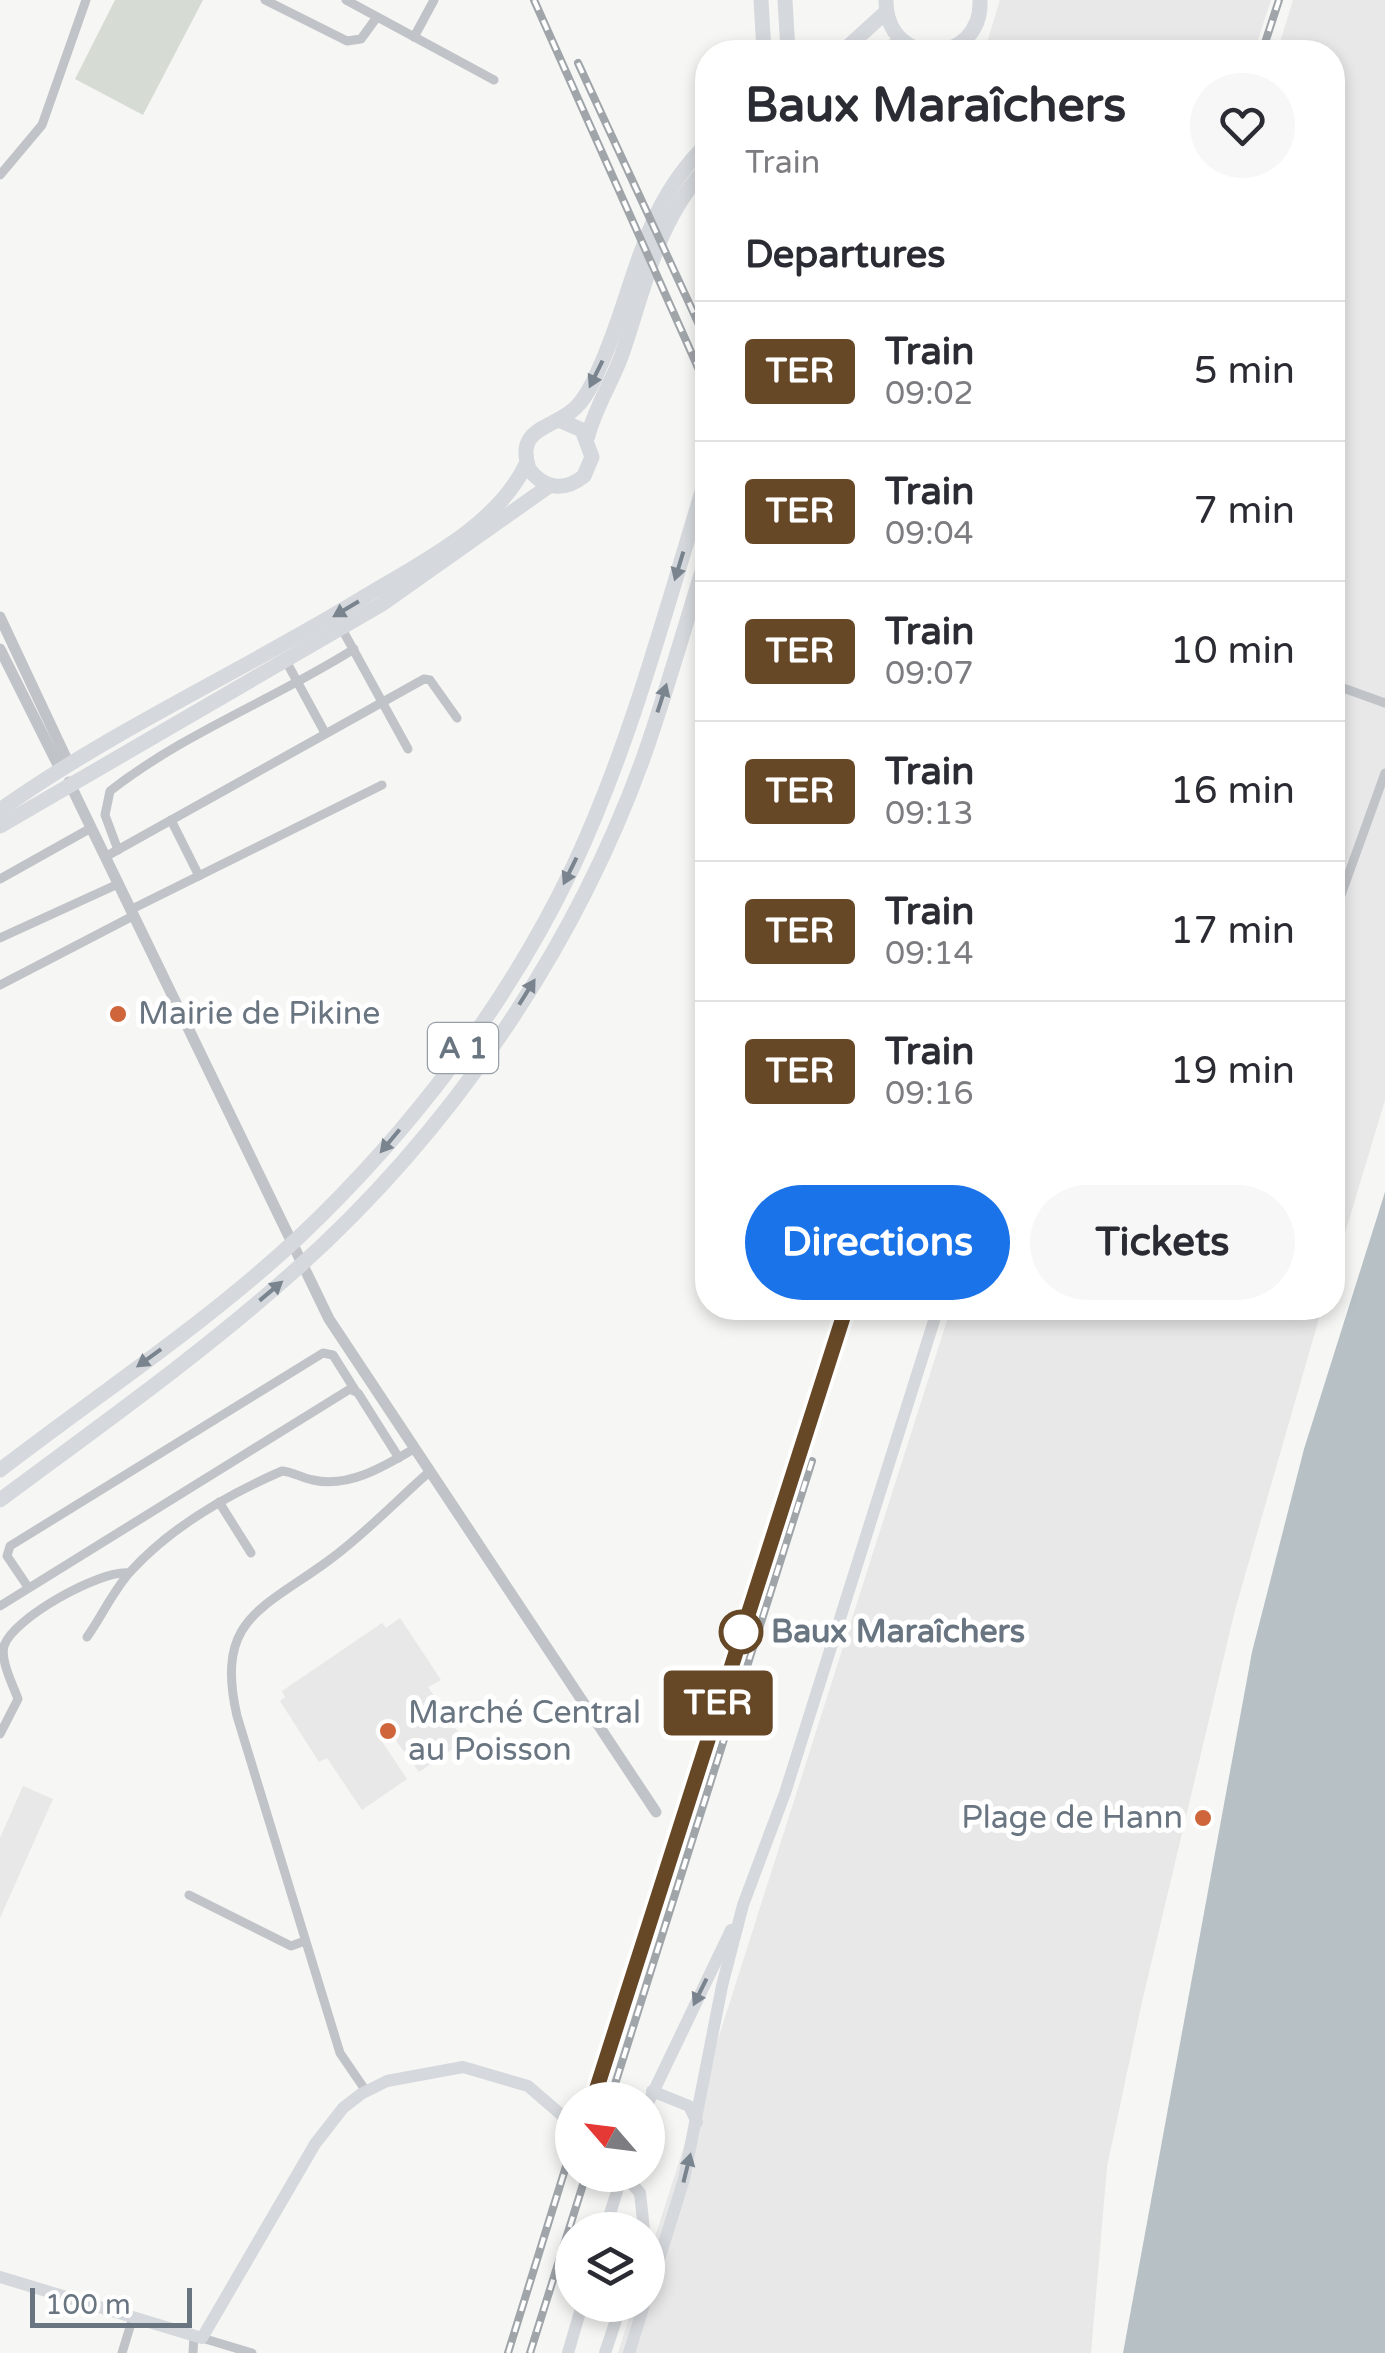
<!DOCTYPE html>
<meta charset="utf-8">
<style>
body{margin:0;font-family:"Varela Round",sans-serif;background:#f7f7f7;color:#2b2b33;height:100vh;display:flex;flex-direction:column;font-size:38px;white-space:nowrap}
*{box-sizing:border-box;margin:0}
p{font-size:32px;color:#7c7c81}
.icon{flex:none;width:55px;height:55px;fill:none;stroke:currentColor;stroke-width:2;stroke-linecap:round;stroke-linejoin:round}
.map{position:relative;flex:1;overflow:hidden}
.sheet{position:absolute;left:695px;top:40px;width:650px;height:1280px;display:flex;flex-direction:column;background:#fff;border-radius:40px;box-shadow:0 5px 15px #0003}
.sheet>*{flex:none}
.badge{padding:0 20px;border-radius:8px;font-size:35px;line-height:65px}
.needle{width:65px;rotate:298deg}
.controls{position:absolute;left:555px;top:2082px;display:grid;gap:20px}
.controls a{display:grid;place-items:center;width:110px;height:110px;border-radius:50%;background:#fff;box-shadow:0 5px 15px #0003;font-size:50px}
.scale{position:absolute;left:30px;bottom:25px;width:162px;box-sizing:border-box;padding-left:10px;border:5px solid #697581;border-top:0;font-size:28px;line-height:35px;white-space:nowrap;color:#697581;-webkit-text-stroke:8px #fff;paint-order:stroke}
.map>.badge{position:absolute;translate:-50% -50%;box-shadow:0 0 0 5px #fff}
h2{padding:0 50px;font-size:38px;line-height:90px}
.round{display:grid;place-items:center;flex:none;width:105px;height:105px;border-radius:52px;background:#f7f7f7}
.head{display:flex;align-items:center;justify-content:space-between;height:170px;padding:0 50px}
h1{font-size:48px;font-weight:800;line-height:75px}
.cta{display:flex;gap:20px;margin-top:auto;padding:20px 50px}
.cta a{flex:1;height:115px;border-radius:60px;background:#1a73e8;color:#fff;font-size:40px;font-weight:800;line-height:115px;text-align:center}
.cta a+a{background:#f7f7f7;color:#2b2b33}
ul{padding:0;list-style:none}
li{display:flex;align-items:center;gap:30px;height:140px;padding:0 50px;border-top:2px solid #e1e1e2}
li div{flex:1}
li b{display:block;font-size:38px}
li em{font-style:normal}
li .badge{min-width:110px;font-weight:700;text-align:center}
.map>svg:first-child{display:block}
</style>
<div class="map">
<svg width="1385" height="2353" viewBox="0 0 1385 2353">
<rect width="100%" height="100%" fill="#f6f7f4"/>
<g fill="#e7e8e7">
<path d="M1000,0H1271L1254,52H984Z"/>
<path d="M1293,0H1385V1100L1333,1273L1332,52H1277Z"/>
<path d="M951,1308H1322L1235,1610L1142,2002L1107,2167L1091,2353H618L633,2305H648V2259Z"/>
<path d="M400,1618L441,1680L428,1687L464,1741L419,1772L384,1724L375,1731L407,1779L362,1810L327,1758L319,1762L280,1701L285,1697L282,1691L382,1623L386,1628Z"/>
<path d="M23,1786L53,1799L0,1918V1838Z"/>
</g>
<path fill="#d6dbd4" d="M115,0H203L143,115L75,79Z"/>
<path fill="#b7c0c5" d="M1385,1192V2353H1123L1252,1652L1304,1449Z"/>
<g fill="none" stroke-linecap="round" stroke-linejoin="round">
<g stroke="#c0c3c7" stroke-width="9">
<path d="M265,0L347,41L361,39L377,17"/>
<path d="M346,0L494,80"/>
<path d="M414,37L434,0"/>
<path d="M0,175L42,125L86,0"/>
<path d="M342,629L408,749"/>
<path d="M286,661L324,731"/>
<path d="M1332,684L1385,703"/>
<path d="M171,820L199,876"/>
<path d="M118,850L105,815L110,791C184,733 275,699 354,649"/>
<path d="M105,857L424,679L430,680L457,718"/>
<path d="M0,879L91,828"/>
<path d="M130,910L382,785"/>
<path d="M1332,920L1385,773"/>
<path d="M0,938L118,884"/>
<path d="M0,985L133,916"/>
<path d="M219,1502L251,1553"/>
<path d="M28,1587L7,1556L10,1546L323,1353L333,1355L355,1390"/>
<path d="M0,1606L350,1389L358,1393L399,1458"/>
<path d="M87,1637C102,1616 114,1589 131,1571C171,1527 229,1494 282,1471C293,1472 302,1478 313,1480C348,1488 383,1467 412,1450"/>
<path d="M0,1734L18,1699C13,1685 0,1660 4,1646C13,1618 100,1570 128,1573"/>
<path d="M189,1895L291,1946L305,1941"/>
<path d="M366,2091L340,2053L237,1716C215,1619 261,1610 328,1561C364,1535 395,1502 428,1473"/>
<path d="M202,2338L252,2353"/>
<path d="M122,2353L133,2317"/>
<path d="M193,2353L194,2336"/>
</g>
<g stroke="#c0c3c7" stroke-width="11">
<path d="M0,617L69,764"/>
<path d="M0,649L60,769"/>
<path d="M69,782L329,1319L656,1812"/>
</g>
<g stroke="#d5d8dc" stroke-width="12">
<path d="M652,2091L689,2106L697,2122"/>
<path d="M648,2103L731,1930"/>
<path d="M624,2175L640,2193L644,2230"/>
<path d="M605,2230L622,2175"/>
<path d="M0,2277L202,2338L315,2144L343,2108L361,2094L387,2081L463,2067L528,2086L572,2124"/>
<path d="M648,2295L684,2179L722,1986L743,1905L785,1793L938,1308"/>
<path d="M568,2353L582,2305"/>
<path d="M605,2353L621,2305"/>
<path d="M629,2353L644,2305"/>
</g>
<g stroke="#d5d8dc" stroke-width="15">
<path d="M886,0C886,71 983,66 980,0"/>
<path d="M842,52L886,12"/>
<path d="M874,52L904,43"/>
<path d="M559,420L582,430L592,457L584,476C564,492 544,489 529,469C515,428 551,429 573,410C585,400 592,385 598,371C636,290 638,210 708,143"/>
<path d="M588,436C595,408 611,384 621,357C645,289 656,220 708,166"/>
<path d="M0,810C114,729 245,670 364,597C420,563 499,525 527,462"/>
<path d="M0,826L382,604L549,486"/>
</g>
<g stroke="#d5d8dc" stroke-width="15">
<path d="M761,0L764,52"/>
<path d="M785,0L788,52"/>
<path d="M0,1470C100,1393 207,1323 299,1237C410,1132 507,1005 573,867C632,741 667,605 708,472"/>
<path d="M0,1500C98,1427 200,1355 292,1273C448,1135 575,950 645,753C668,687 687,619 708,552"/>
</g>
<g stroke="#a0a5aa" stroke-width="8">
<g id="rail">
<path d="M534,0L708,390"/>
<path d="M1262,52L1279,0"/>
<path d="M578,63L708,344"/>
<path d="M593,2100L846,1308"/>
<path d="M610,2100L812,1461"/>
<path d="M508,2353L572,2147"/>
<path d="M530,2353L586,2175"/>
</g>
</g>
<use href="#rail" stroke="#fff" stroke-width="4" stroke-dasharray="11" stroke-linecap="butt"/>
</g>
<defs><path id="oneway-solid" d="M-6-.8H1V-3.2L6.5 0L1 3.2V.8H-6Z" transform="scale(2.5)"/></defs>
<g fill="#79848f">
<use href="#oneway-solid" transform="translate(596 374) rotate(116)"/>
<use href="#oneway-solid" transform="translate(679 566) rotate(107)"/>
<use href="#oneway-solid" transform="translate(346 609) rotate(149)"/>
<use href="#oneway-solid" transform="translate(662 698) rotate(-72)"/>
<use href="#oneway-solid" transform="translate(570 871) rotate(116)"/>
<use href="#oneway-solid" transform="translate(527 992) rotate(-58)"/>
<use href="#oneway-solid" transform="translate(390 1141) rotate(130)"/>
<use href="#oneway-solid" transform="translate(271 1291) rotate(-40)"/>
<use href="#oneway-solid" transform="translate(149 1358) rotate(144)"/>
<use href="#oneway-solid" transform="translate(700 1992) rotate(116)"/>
<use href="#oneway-solid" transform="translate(687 2168) rotate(-76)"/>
</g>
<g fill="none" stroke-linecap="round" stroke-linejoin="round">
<g stroke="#fff" stroke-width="22">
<path id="line" d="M593,2100L846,1308"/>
</g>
<use href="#line" stroke="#664827" stroke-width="15"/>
</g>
<g fill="#cf653b" stroke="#fff" stroke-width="4">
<circle cx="118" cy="1014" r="10"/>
<circle cx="388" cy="1731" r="10"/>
<circle cx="1203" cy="1818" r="10"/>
</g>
<circle fill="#fff" stroke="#664827" stroke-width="5" cx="741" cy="1632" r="20"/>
<g text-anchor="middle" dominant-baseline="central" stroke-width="10" stroke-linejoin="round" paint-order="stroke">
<rect fill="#fff" stroke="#969ea7" stroke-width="2.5" x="428" y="1023" width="70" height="50" rx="8"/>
<g font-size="30" font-weight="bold" fill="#697581">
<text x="463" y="1048">A 1</text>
</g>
<g font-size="32" fill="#697581" stroke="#fff" text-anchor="start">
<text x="138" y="1014">Mairie de Pikine</text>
<text x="408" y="1713">Marché Central<tspan x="408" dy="37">au Poisson</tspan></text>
<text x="1183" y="1818" text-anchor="end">Plage de Hann</text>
</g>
<g font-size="32" font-weight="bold" fill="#697581" stroke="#fff" text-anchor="start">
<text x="771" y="1632">Baux Maraîchers</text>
</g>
</g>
</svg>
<div class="controls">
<a><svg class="needle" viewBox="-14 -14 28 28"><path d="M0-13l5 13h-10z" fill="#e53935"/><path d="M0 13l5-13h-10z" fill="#7c7c81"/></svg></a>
<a><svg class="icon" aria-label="layers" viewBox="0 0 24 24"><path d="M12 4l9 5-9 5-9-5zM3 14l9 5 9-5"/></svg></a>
</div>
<div class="scale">100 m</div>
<b class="badge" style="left:718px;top:1703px;background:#664827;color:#fff">TER</b>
<section class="sheet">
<div class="head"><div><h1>Baux Maraîchers</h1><p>Train</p></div><a class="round"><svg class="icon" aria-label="heart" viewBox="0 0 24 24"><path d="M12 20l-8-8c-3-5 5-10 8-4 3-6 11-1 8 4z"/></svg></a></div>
<h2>Departures</h2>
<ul>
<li><span class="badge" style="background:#664827;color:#fff">TER</span><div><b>Train</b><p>09:02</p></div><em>5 min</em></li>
<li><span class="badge" style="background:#664827;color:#fff">TER</span><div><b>Train</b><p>09:04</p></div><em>7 min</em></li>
<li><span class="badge" style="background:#664827;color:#fff">TER</span><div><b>Train</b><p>09:07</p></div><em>10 min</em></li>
<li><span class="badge" style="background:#664827;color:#fff">TER</span><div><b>Train</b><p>09:13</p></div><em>16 min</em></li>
<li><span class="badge" style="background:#664827;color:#fff">TER</span><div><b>Train</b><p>09:14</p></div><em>17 min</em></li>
<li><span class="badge" style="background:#664827;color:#fff">TER</span><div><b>Train</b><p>09:16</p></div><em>19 min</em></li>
</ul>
<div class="cta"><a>Directions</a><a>Tickets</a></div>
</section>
</div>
